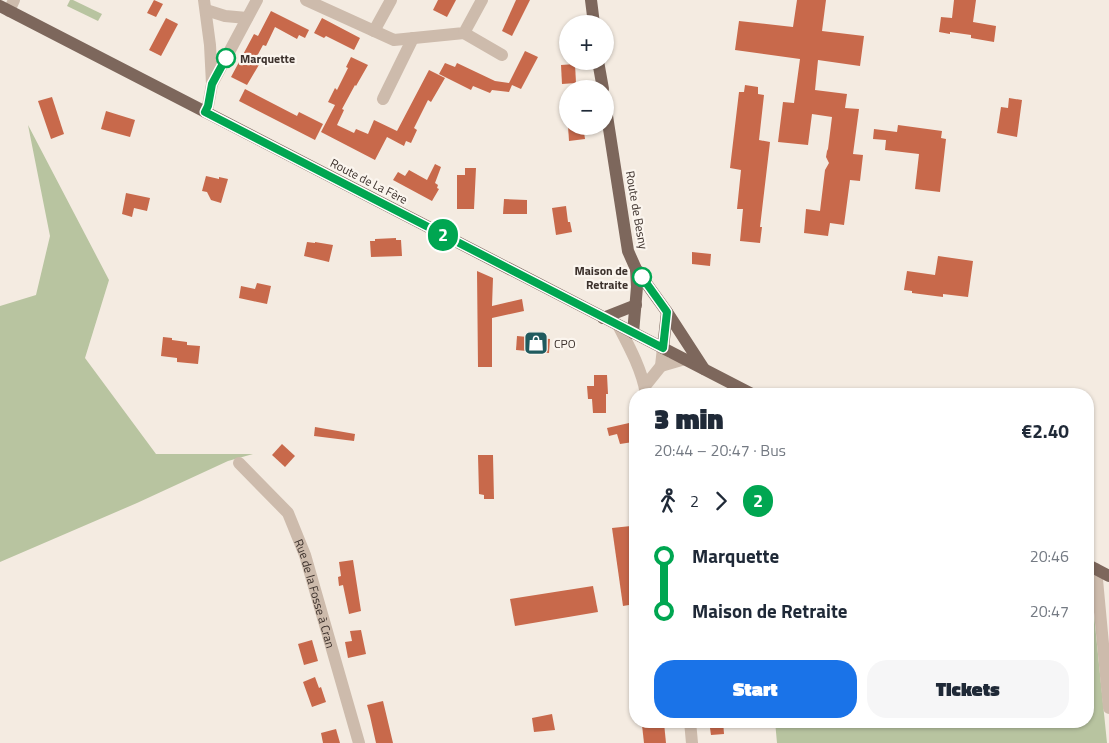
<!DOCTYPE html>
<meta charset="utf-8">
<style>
body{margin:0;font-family:"Titillium Web",sans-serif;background:#f6f6f7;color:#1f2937;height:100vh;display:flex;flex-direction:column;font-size:19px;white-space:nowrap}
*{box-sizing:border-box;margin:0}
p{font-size:16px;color:#747a83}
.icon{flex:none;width:28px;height:28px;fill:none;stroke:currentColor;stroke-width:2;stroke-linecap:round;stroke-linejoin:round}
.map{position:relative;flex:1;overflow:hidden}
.drawer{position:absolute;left:629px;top:388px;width:465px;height:340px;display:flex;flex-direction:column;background:#fff;border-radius:20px;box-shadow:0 1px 4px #0004}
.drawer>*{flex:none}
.badge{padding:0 10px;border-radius:16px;font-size:18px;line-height:32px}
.fabs{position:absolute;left:559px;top:15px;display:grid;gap:10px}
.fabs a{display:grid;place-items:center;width:55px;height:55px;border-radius:50%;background:#fff;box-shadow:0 1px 4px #0004;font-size:25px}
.map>.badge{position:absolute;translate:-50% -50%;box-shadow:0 0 0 2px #fff}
.legs{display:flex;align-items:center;gap:8px;height:55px;padding:0 25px;font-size:16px}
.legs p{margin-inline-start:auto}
.overview{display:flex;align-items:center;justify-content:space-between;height:85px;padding:0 25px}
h1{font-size:28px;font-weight:800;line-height:38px}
.button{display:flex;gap:10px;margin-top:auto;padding:10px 25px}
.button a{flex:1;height:58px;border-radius:20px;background:#1a73e8;color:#fff;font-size:20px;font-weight:800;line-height:58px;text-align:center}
.button a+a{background:#f6f6f7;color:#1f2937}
ul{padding:0 25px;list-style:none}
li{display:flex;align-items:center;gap:18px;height:55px;font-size:19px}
li i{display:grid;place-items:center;width:8px;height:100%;margin:0 6px;background:currentColor}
li i::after{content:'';width:12px;height:12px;margin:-6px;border:4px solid;border-radius:50%;background:#fff}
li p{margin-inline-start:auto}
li:first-child i{background:linear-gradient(#0000 50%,currentColor 0)}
li:last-child i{background:linear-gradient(currentColor 50%,#0000 0)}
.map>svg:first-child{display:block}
</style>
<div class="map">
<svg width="1109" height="743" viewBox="0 0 1109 743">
<rect width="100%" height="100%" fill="#f4ebe1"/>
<g fill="#b8c4a0">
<path d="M70,0H73L102,14L98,21L67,6Z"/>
<path d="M28,125L109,280L85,358L156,454H253L228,461L137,503L0,562V306L36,295L50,236Z"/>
<path d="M1088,583L1091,585L1107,743H777L775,721H1088Z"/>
</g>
<g fill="#c8694b">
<path d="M154,0L163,4L156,17L147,13Z"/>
<path d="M438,0H456L447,17L433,10Z"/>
<path d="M516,0H530L512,36L502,31Z"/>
<path d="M797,0H826L822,31L864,36L860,66L818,60L815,90L847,94L845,108L859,109L853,154L863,155L860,181L850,180L844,225L830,223L828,236L804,233L806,209L820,211L825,170L829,163L826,157L827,151L828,149L832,117L812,114L808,145L778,142L783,102L794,103L800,59L735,50L739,21L793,27Z"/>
<path d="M954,0H976L973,22L996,26L994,42L971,38V35L950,32V34L939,32L941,17L952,18Z"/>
<path d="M271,11L309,30L305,38L299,35L297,39L275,27L266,46L263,45L255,60L260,63L247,85L231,77L254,34L258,36Z"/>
<path d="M166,18L178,24L161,56L149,50Z"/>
<path d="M322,18L360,38L354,50L326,36L324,38L314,33Z"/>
<path d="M525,51L538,57L521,89L512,85L509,92L492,90L490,93L473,86L471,90L439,74L445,63L455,67L457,63L495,81L509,83Z"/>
<path d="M351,57L368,65L356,86L355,85L342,109L344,110L337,125L354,133L356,129L368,134L374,120L397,131L429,70L445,78L431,102L428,100L414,128L417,130L411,143L406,141L404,146L387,137L375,160L321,132L335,105L328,102L335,88L337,90L348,68L346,67Z"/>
<path d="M575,64L576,83L562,84L561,65Z"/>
<path d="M745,85L758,87V94L764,95L759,140L770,142L760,227H762L760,243L740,241L743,209H737L741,170L730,168L739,92H744Z"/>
<path d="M245,89L297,116L299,112L323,124L315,140L239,101Z"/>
<path d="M52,97L64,134L51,139L38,101Z"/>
<path d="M1009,98L1022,100L1017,137L997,133L1001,107L1008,108Z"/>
<path d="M106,111L135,120L130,137L101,129Z"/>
<path d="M898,125L942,131L941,138L946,139L940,192L915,189L919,154L885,150L886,140L873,139L874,129L897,132Z"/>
<path d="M568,126H583L585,139L569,141Z"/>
<path d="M435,164L441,167L435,183L438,185L437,188L439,189L432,201L393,180L398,172L405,176L409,170L427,180Z"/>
<path d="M465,168H476L474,209H457V175H465Z"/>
<path d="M206,176L219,179V177L228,179L221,203L211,200L207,192L202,191Z"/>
<path d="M126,193L150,198L147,211L134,208L132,217L122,214Z"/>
<path d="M504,199L527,200V214H503Z"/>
<path d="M566,206L568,222H570L572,232L556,235L552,208Z"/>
<path d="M396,238V240H401L402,256L371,257L370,241H375V239Z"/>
<path d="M307,242L315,243V242L333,245L329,262L304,256Z"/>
<path d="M692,252L711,254L710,266L692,264Z"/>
<path d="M938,256L973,261L968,297L943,294V297L912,293V291L904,290L907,271L935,275Z"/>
<path d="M477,271L493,278L492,306L522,299L524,311L492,318V367H478Z"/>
<path d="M257,283L271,286L267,304L239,298L241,286L255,289Z"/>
<path d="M517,336L550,339L549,353L516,350Z"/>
<path d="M163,337L172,338V340L187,342V345L200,346L198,364L177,362V358L161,356Z"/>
<path d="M594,375H607L608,394H606V413H593L592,399H588L587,386H594Z"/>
<path d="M629,423L633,442L620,444L617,434L609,436L607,428Z"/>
<path d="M315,427L355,434L354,441L314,436Z"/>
<path d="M282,444L295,456L285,467L272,455Z"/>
<path d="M478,455H493L494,499H484V495L479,494Z"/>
<path d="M631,526L635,561V604L623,606L612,528Z"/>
<path d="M353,560L361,611L349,614L343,585L339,586L338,577L341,576L339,562Z"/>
<path d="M593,586L598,612L515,626L510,599Z"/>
<path d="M361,630L366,654L348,658L345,642L352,641L350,631Z"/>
<path d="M312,640L318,661L304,665L298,644Z"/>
<path d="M315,677L319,688L321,687L326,702L312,707L303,682Z"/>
<path d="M383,701L393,743H376L370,716L367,705Z"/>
<path d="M552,714L555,730L534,732L532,718Z"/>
<path d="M709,721H723L724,734L711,735Z"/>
<path d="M664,723L666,743H644L642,725Z"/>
<path d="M336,729L340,743H323L321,733Z"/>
</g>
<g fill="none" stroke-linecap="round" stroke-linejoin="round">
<g stroke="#cdbbac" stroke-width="12">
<path d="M204,0L210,45L212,84"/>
<path d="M306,0L394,40L464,33L482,0"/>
<path d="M206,10L225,16L247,18"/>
<path d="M9,11L14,0"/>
<path d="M374,31L391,0"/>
<path d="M464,33L502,55"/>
<path d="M383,99L413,38"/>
<path d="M205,112L208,106L212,84L257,0"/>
<path d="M618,325C629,346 642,370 646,394"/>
<path d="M661,366L685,359"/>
<path d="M645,386L661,366L663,348"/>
<path id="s1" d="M239,463L288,513L305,555L359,743"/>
<path d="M1096,569L1109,708"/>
<path d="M690,721L692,743"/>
</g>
<g stroke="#7d675c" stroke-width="12">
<path d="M591,0L594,24"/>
<path d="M0,6L752,394"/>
<path d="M598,61L603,89"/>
<path d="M605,103L628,251L636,269L667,312L704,369"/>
<path d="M603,318L636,305"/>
<path d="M633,333L637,287L636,269"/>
<path d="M663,348L667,312"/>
<path d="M1088,565L1109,576"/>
</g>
</g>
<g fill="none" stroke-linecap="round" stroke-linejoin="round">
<g stroke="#fff" stroke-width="11">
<path id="line-1" d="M226,58L212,84L208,106L205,112L663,348L667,312L642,277"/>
</g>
<use href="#line-1" stroke="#00a651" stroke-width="8"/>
</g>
<defs>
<g id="shop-square" transform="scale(1.25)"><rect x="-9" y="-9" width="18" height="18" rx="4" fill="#1f5a5e" stroke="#fbf5ee"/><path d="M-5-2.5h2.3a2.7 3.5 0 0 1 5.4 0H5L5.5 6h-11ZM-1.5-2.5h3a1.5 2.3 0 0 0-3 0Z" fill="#fff"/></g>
</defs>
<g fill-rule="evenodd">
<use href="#shop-square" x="536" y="343"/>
</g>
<g fill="#fff" stroke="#00a651" stroke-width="2.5">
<circle cx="226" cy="58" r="9"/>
<circle cx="642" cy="277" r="9"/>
</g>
<g text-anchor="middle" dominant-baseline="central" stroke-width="4.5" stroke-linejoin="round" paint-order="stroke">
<g font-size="12" font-weight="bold" fill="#3b302b" stroke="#fbf5ee" text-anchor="start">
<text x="240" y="58">Marquette</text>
<text x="628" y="270" text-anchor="end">Maison de<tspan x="628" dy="14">Retraite</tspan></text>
</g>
<g font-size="12" fill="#3b302b" stroke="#fbf5ee">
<text transform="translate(369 181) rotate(27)">Route de La Fère</text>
<text transform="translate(637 210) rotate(80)">Route de Besny</text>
<text stroke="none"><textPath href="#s1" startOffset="155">Rue de la Fosse à Cran</textPath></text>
</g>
<g font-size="12" fill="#3b302b" stroke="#fbf5ee" text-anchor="start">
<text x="554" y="343">CPO</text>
</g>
</g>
</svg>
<div class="fabs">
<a>+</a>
<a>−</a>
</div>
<b class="badge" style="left:443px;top:235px;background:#00a651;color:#fff">2</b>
<section class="drawer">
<div class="overview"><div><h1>3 min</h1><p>20:44 – 20:47 · Bus</p></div><b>€2.40</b></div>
<div class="legs"><svg class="icon" aria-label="walk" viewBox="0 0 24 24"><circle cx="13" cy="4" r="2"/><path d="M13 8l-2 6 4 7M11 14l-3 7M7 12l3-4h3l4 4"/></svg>2<svg class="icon" aria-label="forward" viewBox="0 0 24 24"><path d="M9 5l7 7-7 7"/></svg><b class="badge" style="background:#00a651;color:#fff">2</b></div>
<ul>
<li><i style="color:#00a651"></i><b>Marquette</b><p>20:46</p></li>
<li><i style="color:#00a651"></i><b>Maison de Retraite</b><p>20:47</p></li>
</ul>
<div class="button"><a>Start</a><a>Tickets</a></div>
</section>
</div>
